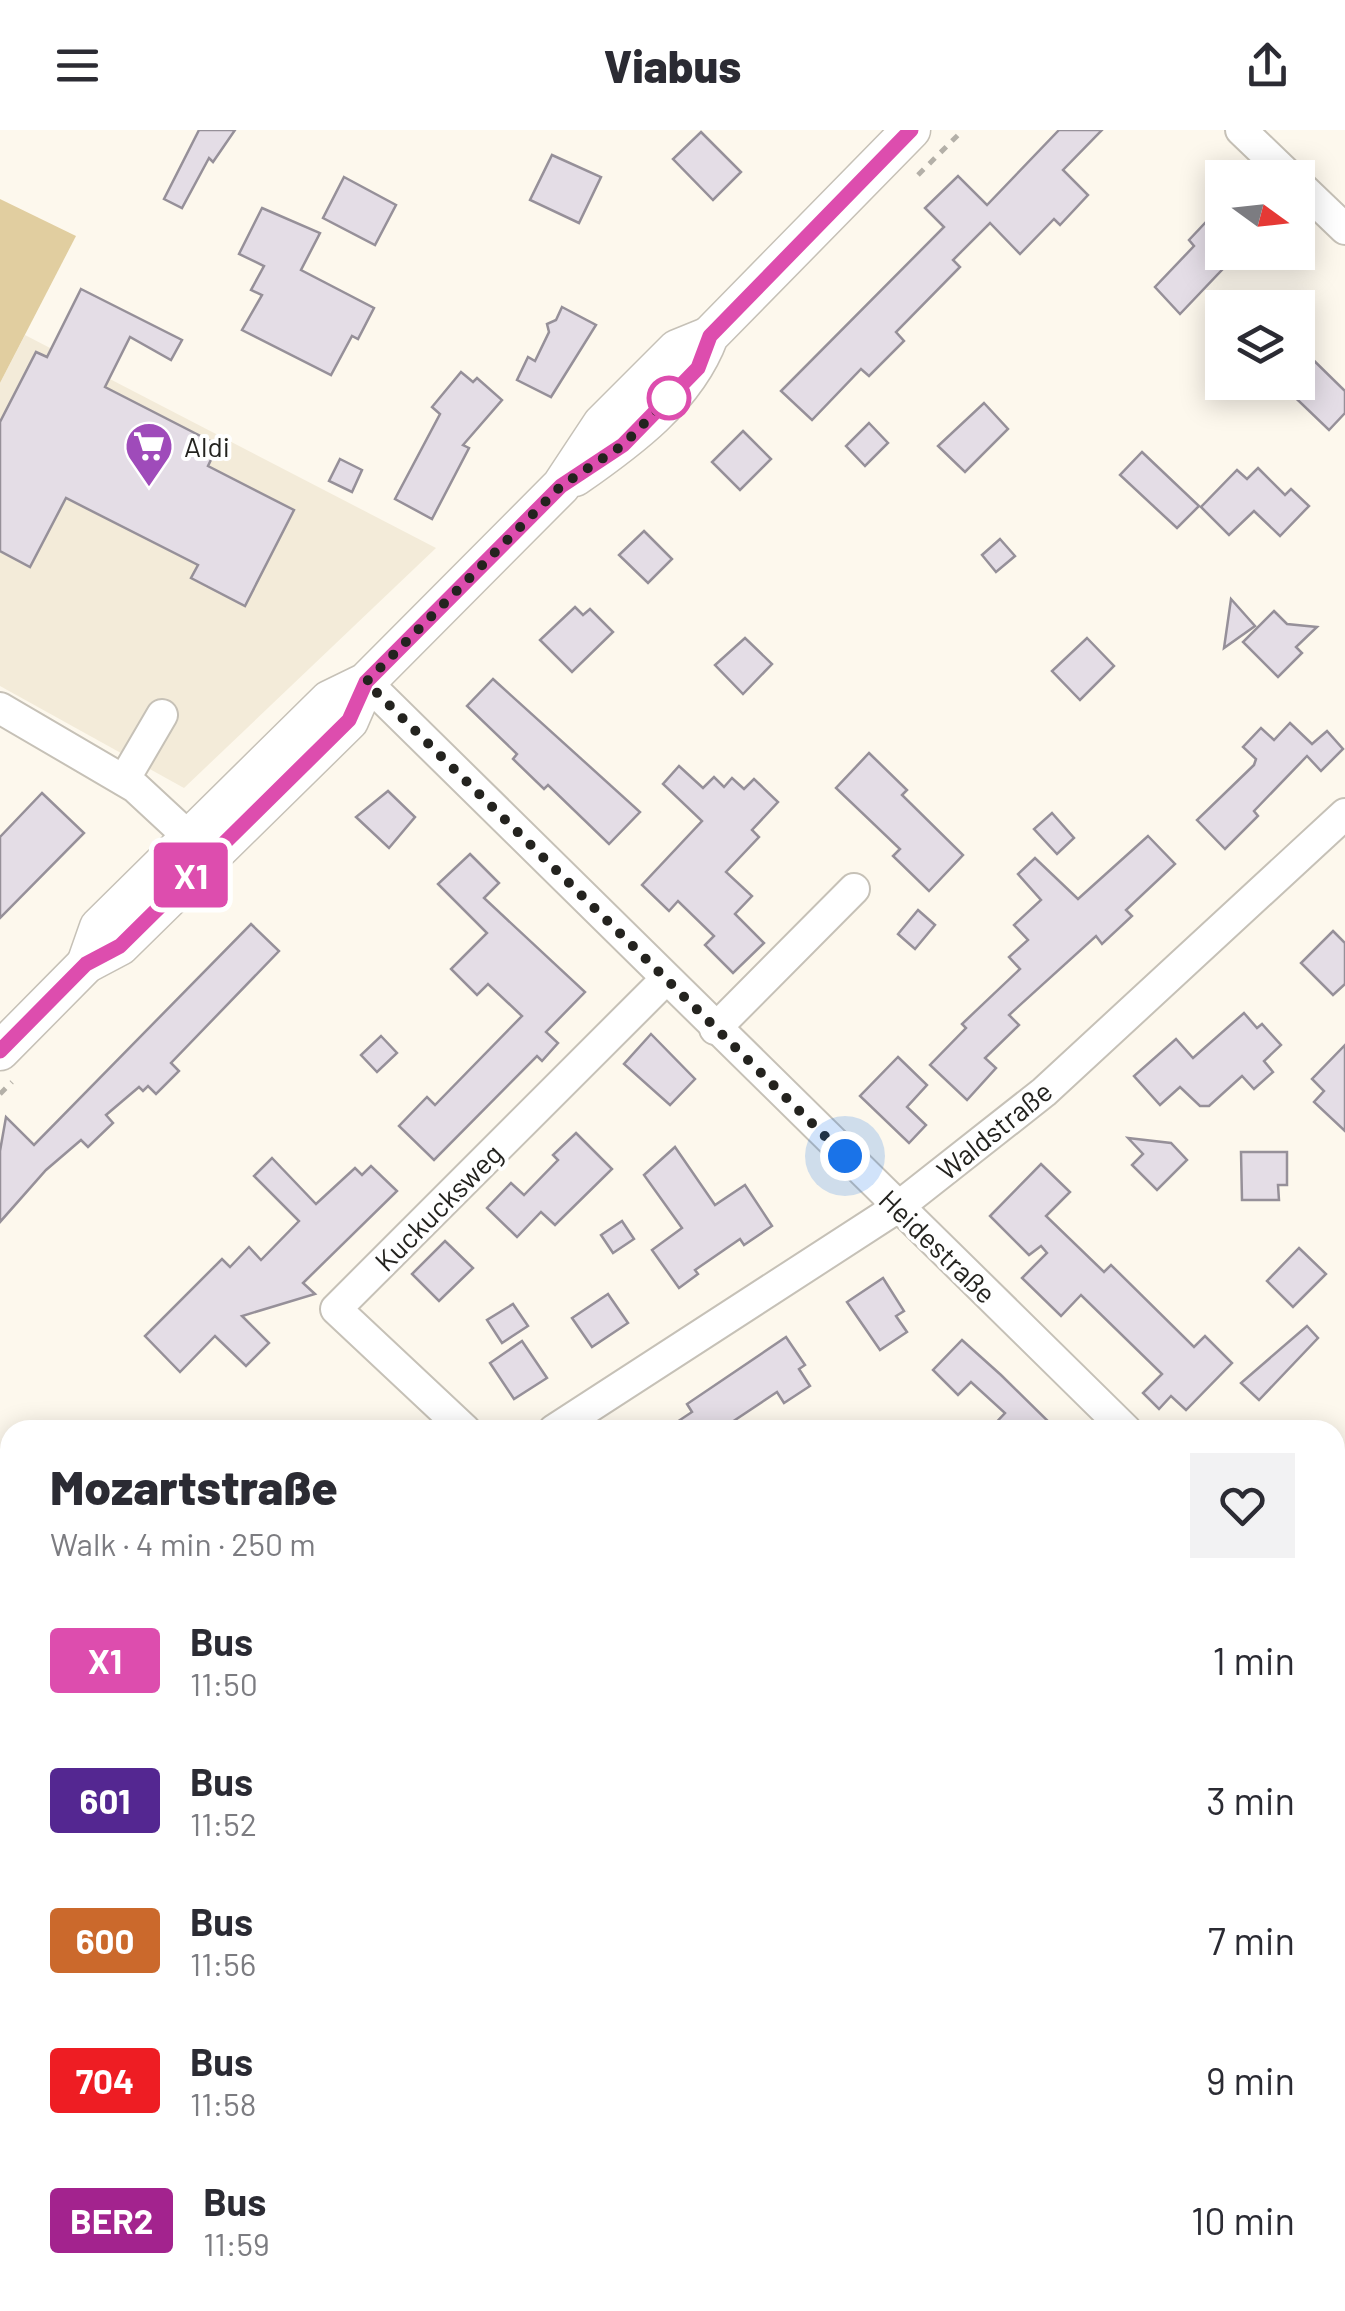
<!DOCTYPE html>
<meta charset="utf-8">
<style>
body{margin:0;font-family:Barlow,sans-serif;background:#f2f2f3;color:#2b2b33;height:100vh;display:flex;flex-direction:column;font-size:38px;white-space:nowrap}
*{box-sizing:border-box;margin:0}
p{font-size:32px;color:#7c7c81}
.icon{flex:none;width:55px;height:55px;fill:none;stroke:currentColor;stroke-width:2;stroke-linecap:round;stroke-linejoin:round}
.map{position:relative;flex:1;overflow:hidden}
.side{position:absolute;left:0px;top:1290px;width:1345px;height:892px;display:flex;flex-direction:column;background:#fff;border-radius:30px 30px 0 0;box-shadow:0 5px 25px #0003}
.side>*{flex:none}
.badge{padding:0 20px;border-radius:8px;font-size:35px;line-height:65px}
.needle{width:65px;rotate:105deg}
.controls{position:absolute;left:1205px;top:30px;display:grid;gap:20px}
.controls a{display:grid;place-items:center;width:110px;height:110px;border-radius:0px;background:#fff;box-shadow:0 5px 25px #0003;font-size:50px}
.you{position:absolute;width:50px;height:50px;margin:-25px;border:8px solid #fff;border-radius:50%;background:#1a73e8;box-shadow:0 0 0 15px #1a73e833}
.map>.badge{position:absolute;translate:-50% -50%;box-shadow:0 0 0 5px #fff}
.round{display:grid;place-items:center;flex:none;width:105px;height:105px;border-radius:0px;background:#f2f2f3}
.head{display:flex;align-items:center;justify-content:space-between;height:170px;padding:0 50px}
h1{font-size:48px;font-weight:800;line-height:75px}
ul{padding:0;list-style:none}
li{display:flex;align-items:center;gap:30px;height:140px;padding:0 50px}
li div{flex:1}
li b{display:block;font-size:38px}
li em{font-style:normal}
li .badge{min-width:110px;font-weight:700;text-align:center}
header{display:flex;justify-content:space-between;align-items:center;height:130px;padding:0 50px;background:#fff;font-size:45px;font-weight:800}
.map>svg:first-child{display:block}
</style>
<header><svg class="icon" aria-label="menu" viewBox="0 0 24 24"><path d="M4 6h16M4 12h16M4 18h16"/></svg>Viabus<svg class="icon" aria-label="share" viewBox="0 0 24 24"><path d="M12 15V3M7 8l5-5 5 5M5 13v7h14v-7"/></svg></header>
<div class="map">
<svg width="1345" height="2181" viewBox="0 0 1345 2181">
<defs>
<pattern id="forest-crowns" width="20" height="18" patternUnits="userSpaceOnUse" patternTransform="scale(2.5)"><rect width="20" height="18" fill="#e1cea0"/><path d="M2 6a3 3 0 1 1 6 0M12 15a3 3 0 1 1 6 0" fill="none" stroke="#c1b189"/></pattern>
</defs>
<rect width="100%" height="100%" fill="#fdf8ed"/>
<path fill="#f3ebd9" d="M25,205L436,418L184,658L0,556V253Z"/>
<path fill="#e1cea0" d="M0,69L76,106L0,253Z"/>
<g fill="url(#forest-crowns)">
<path d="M0,1439L10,1440V2004L0,1992Z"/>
<path d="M362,2173L968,2172V2181H383Z"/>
</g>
<g fill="#e4dde6" stroke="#969099" stroke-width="2.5">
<path d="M199,0H235L213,32L209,28L182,78L164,69Z"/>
<path d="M1059,0H1102L1063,40L1088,65L1060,95L1054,89L1020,124L990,93L953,130L960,137L896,202L904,211L869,246L861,239L812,290L781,261L944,97L925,78L958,46L987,75Z"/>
<path d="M701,2L741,42L713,70L673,29Z"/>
<path d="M552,25L601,47L579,93L530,70Z"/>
<path d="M344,47L396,75L375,115L323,88Z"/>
<path d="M1222,75V122H1239L1180,184L1155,157L1194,116L1189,110Z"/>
<path d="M262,78L320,103L301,140L374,178L358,209L352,206L331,245L242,200L262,165L251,160L264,136L239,124Z"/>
<path d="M81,159L182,210L171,230L130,207L105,257L218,315L208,336L294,380L245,476L191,448L198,435L66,368L30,437L0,421V292L36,222L47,227Z"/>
<path d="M562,177L596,195L551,267L517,250L528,227L535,231L549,202L547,194L556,190Z"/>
<path d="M1298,215L1345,261V283L1329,300L1279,252H1298Z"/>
<path d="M461,242L473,252L477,248L502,270L463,315L469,318L432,389L395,369L440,284L432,277Z"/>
<path d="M984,273L1008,299L965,342L938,316Z"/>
<path d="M869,293L888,313L865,336L846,316Z"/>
<path d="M743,301L771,329L740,360L712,332Z"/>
<path d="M1142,322L1199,376L1177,398L1120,345Z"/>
<path d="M340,329L362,340L352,362L329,351Z"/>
<path d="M1258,338L1285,365L1291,359L1309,376L1280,406L1254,381L1229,405L1201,377L1237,340L1247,349Z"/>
<path d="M644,401L672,429L648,453L619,425Z"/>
<path d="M1000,409L1015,426L996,442L982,425Z"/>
<path d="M1231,469L1255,496L1224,518Z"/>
<path d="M575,477L583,485L590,479L613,502L572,542L540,510Z"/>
<path d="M1274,481L1287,494L1317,497L1296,517L1302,523L1278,547L1243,512Z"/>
<path d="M745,508L772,534L743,564L715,535Z"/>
<path d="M1087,508L1114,536L1080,570L1052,541Z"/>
<path d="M493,549L640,682L609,714L548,655L544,659L513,629L517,624L467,576Z"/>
<path d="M1290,593L1312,614L1327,601L1343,619L1321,641L1307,626L1254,681L1258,686L1225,719L1197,690L1254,635L1256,629L1243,617L1261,598L1274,610Z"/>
<path d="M869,623L907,660L902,665L963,725L929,761L893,726L900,719L836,658Z"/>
<path d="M679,636L703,658L714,647L724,657L732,648L744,659L754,649L778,672L752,700L759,707L726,742L752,766L735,784L764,813L733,843L705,815L714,806L678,771L669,781L642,755L702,691L663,654Z"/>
<path d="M388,661L415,687L389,718L356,687Z"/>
<path d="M42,663L84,703L0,788V707Z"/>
<path d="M1052,683L1074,708L1057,724L1034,699Z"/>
<path d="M1148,706L1175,734L1126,780L1132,786L1102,814L1096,806L1009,885L1019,895L985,928L996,938L967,970L930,935L966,898L962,894L1020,839L1009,827L1028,810L1014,795L1041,770L1018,744L1035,728L1078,769Z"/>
<path d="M470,724L499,753L484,768L585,862L546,902L558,913L542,931L537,926L434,1030L399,996L427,967L435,975L522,886L488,854L477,865L451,839L487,803L438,754Z"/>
<path d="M918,780L935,795L915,819L898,804Z"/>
<path d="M251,794L279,821L171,933L179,941L156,964L148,956L143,961L139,957L106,985L113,993L88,1017L81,1010L46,1040L0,1092V1021L6,987L34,1015Z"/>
<path d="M1333,801L1345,813V854L1333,865L1301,833Z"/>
<path d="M1244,883L1257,898L1262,894L1281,915L1264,931L1273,942L1254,959L1242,946L1209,976H1200L1180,957L1160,975L1134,946L1176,909L1193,928Z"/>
<path d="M651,904L695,949L670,975L624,934Z"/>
<path d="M381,906L397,923L377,942L361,925Z"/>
<path d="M1345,915V1001L1314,972L1324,961L1312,949Z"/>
<path d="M898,927L927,955L907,977L926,995L909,1013L860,966Z"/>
<path d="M576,1003L612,1039L555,1095L541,1082L517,1107L487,1078L511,1053L524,1065L558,1030L553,1025Z"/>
<path d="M1128,1008L1171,1013L1187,1030L1157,1060L1132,1035L1143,1024Z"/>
<path d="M675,1017L715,1075L745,1055L772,1096L744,1115L740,1109L695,1140L698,1144L679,1158L652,1120L682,1098L644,1045Z"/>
<path d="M1241,1022H1287V1055H1278L1279,1070H1242Z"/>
<path d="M272,1028L316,1074L355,1038L362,1045L371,1036L397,1061L303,1153L315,1164L242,1186L269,1213L246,1236L215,1206L180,1242L145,1206L222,1129L230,1137L249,1117L261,1130L299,1091L254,1046Z"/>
<path d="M1041,1034L1070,1062L1046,1086L1104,1142L1111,1135L1194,1217L1205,1206L1232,1233L1186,1280L1171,1266L1159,1279L1143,1263L1162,1244L1081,1165L1061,1186L1022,1148L1047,1123L1041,1116L1029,1125L990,1086Z"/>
<path d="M622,1091L634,1109L613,1123L601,1105Z"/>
<path d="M445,1111L473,1138L439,1171L412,1144Z"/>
<path d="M1299,1118L1326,1144L1293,1177L1267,1151Z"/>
<path d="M883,1148L904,1181L896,1186L907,1202L880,1220L847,1172Z"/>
<path d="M608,1164L628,1193L592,1217L572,1188Z"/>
<path d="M513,1174L528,1196L502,1213L487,1190Z"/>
<path d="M1307,1196L1318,1208L1259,1270L1241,1253Z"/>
<path d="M786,1207L805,1235L799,1239L810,1256L784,1273L777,1262L720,1300H665L692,1282L687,1274Z"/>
<path d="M962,1210L1001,1245L1057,1300H989L1005,1283L971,1252L958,1265L933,1240Z"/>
<path d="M522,1211L547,1248L514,1269L490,1233Z"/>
</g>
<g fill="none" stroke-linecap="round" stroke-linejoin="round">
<g stroke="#c6c1b7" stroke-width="34">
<g id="minor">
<path d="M1241,0L1291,48"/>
<path d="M1298,54L1345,99"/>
<path d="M366,552L1126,1300"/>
<path d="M0,578L135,657L204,721"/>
<path d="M124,650L162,585"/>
<path d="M715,899L854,759"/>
<path d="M465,1300L336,1179L665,850"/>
<path d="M554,1300L898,1077L1044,962L1345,684"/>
<path d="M0,1439H10"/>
<path d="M1335,1536L1345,1526"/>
<path d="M1335,2011L1345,2001"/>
<path d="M1165,2181L1173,2172"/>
</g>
</g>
<g stroke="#c6c1b7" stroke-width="41">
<g id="major">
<path d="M575,347C628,310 686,268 709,206L911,0"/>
<path d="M86,834L99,797L329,570L366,552L561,356L602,294L677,219L709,206"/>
<path d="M0,921L86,834L120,816L349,591L366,552"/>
</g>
</g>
<g stroke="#b4b0a8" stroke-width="5" stroke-dasharray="8 8" stroke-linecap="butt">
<path d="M918,45L963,0"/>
<path d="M0,964L12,952"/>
<path d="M0,1746L10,1742"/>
<path d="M814,2181V2172"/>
</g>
<use href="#minor" stroke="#fff" stroke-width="30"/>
<use href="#major" stroke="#fff" stroke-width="38"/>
</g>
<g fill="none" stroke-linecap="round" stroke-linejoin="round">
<g stroke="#fff" stroke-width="22">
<path id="line" d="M0,921L86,834L120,816L349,590L366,552L561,356L623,315L698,238L710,206L911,0"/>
</g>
<use href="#line" stroke="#dd4dae" stroke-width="15"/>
<path stroke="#24231f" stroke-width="10" stroke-dasharray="0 18" d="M669,268L623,315L561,356L366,552L845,1026"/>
</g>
<defs>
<g id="supermarket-pin" transform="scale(2.5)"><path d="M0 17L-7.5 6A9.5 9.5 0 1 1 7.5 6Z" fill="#9f4bba" stroke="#fff"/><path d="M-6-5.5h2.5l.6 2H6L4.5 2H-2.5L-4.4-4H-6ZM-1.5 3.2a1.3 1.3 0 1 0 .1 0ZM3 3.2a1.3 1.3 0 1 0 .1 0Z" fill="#fff"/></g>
</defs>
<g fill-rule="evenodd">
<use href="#supermarket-pin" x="149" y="316"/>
</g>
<circle fill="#fff" stroke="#dd4dae" stroke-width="5" cx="669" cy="268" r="20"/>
<g text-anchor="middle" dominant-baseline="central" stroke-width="8" stroke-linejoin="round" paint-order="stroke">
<g font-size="28" fill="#24231f" stroke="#fff" text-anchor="start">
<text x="184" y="316">Aldi</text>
</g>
<g font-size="28" fill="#24231f" stroke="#fff">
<text transform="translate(994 1000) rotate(-39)">Waldstraße</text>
<text transform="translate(438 1077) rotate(-45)">Kuckucksweg</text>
<text transform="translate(938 1116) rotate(44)">Heidestraße</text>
</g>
</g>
</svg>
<div class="controls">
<a><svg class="needle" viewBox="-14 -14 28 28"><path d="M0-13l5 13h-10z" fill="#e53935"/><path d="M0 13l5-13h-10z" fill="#7c7c81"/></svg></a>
<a><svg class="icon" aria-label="layers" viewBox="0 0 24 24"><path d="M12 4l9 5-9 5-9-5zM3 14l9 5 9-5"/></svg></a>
</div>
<div class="you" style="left:845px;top:1026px"></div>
<b class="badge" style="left:191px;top:745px;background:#dd4dae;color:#fff">X1</b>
<section class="side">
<div class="head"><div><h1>Mozartstraße</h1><p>Walk · 4 min · 250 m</p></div><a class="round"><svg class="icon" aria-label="heart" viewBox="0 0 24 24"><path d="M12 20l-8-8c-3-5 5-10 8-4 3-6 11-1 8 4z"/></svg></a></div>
<ul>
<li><span class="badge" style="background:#dd4dae;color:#fff">X1</span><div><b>Bus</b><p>11:50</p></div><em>1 min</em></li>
<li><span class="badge" style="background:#542791;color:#fff">601</span><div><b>Bus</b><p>11:52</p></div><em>3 min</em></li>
<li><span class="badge" style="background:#cb692c;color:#fff">600</span><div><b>Bus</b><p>11:56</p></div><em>7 min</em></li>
<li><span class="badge" style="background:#ee1d23;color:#fff">704</span><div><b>Bus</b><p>11:58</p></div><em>9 min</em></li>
<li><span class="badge" style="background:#a3238e;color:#fff">BER2</span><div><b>Bus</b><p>11:59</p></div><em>10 min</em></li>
</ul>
</section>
</div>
